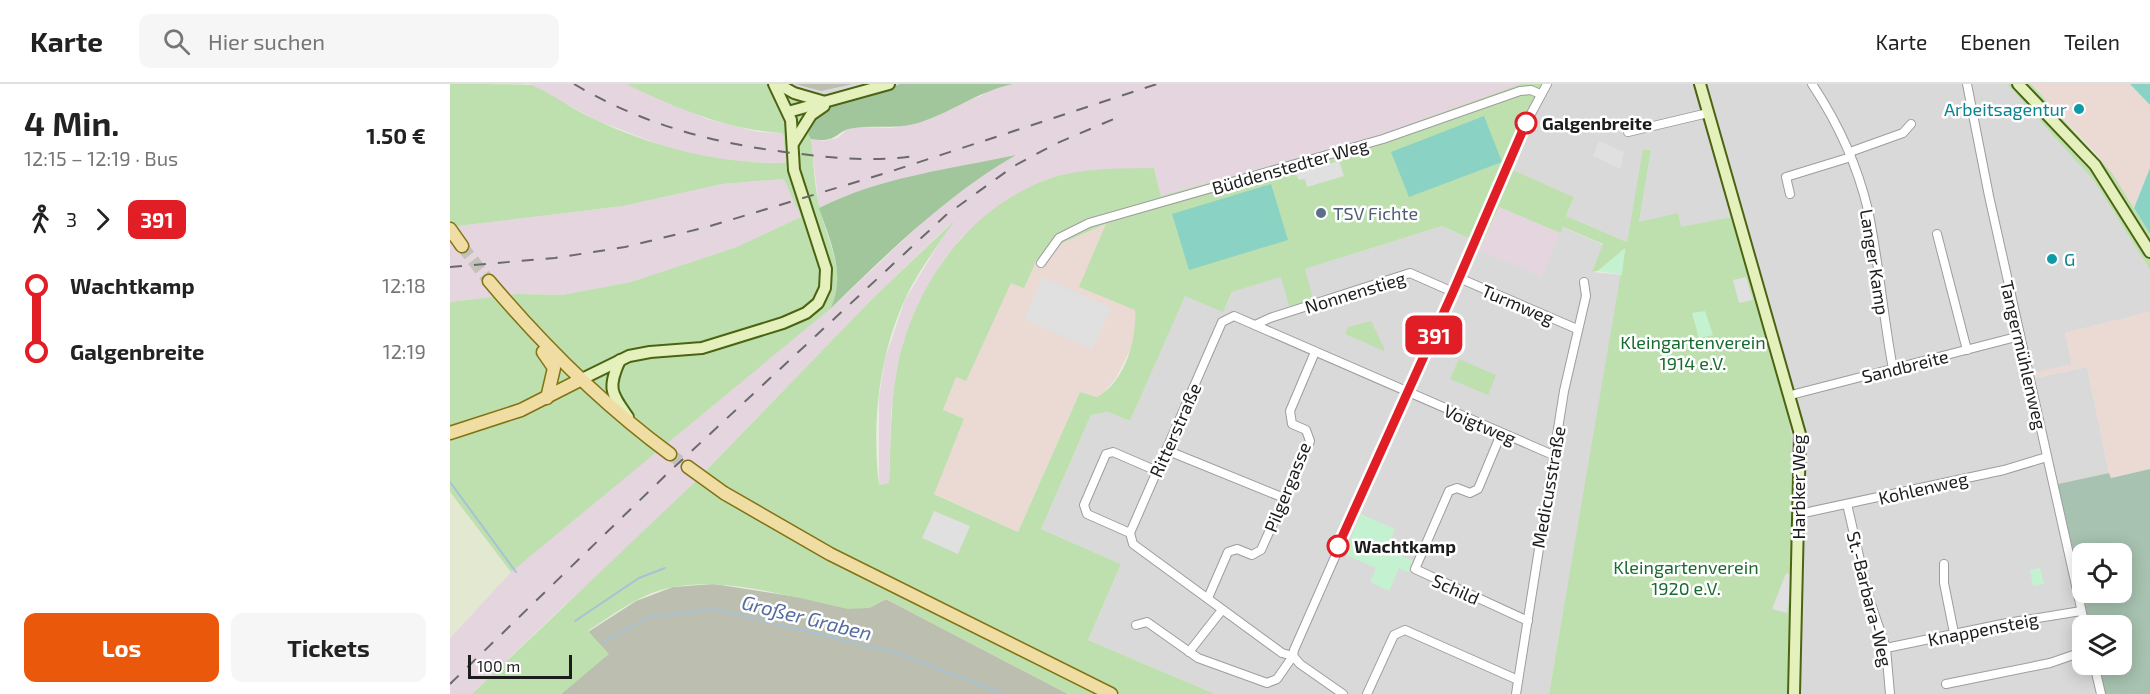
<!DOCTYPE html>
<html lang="de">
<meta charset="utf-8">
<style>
body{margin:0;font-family:"Exo 2",sans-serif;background:#f6f6f6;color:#222;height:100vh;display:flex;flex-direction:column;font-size:22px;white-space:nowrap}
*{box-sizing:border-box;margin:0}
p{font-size:20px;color:#767676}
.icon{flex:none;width:33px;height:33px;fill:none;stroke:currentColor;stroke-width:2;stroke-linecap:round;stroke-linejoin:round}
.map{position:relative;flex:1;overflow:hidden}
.sheet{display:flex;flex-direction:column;background:#fff;width:450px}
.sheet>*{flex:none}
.badge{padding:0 12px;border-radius:9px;font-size:21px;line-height:39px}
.controls{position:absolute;left:1622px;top:459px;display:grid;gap:12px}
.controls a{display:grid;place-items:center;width:60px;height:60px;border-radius:12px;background:#fff;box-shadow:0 3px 15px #0003;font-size:30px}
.scale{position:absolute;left:18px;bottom:15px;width:104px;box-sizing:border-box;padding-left:6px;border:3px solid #1c1c1c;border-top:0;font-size:16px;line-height:21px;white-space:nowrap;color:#1c1c1c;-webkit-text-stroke:4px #fff;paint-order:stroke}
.map>.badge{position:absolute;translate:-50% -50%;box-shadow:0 0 0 3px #fff}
.legs{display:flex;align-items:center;gap:9px;height:66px;padding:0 24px;font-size:20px}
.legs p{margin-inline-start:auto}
.headline{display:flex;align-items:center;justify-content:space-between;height:102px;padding:0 24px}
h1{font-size:33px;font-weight:700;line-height:45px}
.primary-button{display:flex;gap:12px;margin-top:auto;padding:12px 24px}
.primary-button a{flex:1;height:69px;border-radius:12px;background:#ea580c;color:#fff;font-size:24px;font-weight:700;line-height:69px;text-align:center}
.primary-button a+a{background:#f6f6f6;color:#222}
ul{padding:0 24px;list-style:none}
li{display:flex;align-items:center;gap:21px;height:66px;font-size:22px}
li i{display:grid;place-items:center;width:9px;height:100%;margin:0 8px;background:currentColor}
li i::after{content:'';width:15px;height:15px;margin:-8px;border:4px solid;border-radius:50%;background:#fff}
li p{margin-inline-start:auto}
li:first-child i{background:linear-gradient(#0000 50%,currentColor 0)}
li:last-child i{background:linear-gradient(currentColor 50%,#0000 0)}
header{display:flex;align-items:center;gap:36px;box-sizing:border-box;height:84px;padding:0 30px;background:#fff;border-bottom:2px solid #e0e0e0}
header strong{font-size:28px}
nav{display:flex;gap:33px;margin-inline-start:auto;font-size:21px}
.search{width:420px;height:54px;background:#f6f6f6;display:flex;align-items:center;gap:15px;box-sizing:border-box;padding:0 21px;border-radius:12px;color:#767676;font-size:22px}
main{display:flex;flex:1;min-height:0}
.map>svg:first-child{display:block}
</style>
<header>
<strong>Karte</strong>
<div class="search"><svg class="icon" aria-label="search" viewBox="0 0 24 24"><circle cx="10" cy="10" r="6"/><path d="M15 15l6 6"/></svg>Hier suchen</div>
<nav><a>Karte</a><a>Ebenen</a><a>Teilen</a></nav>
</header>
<main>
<section class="sheet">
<div class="headline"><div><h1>4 Min.</h1><p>12:15 – 12:19 · Bus</p></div><b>1.50 €</b></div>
<div class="legs"><svg class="icon" aria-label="walk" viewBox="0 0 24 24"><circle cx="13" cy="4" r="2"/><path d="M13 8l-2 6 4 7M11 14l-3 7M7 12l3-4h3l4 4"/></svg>3<svg class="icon" aria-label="forward" viewBox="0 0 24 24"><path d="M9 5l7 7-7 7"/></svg><b class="badge" style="background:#e11e26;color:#fff">391</b></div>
<ul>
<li><i style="color:#e11e26"></i><b>Wachtkamp</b><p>12:18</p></li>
<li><i style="color:#e11e26"></i><b>Galgenbreite</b><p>12:19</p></li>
</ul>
<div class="primary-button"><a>Los</a><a>Tickets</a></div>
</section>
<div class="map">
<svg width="1700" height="610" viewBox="0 0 1700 610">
<rect width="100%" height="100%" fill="#ecebe3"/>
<g fill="#dad9d9">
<path d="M324,0H450L377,24Z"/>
<path d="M1100,0H1557L1587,32L1644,97L1700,186V228L1615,249L1622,280L1584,294L1637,283L1659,389L1609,400L1640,541L1632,542V580L1649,581L1655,610H1337L1345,425L1341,352L1338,328L1325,277L1281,133L1231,144L1189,138L1201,66L1194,65L1177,158L1116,132L1124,113L1060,86L1088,23L1084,7Z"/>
<path d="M992,142L1020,154L1017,161L1091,192L1112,143L1154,161L1143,188L1172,191L1099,610H765L638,556L671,480L591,445L641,331L658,328L680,337L735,211L775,224L782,208Z"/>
</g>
<g fill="#ebd9d4">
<path d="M1581,0H1680L1700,21V84L1684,124L1647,71Z"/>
<path d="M657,140L685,226L686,243L681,264L666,294L654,309L647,313L630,308L568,448L483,409L514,336L493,326L506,293L516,296L561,198L608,161Z"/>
<path d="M1700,228V385L1660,394L1637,283L1583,294L1582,289L1622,280L1615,249Z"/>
</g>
<g fill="#e4d5df">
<path d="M80,0H176L257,35L308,48L333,49L336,79L280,78L226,67L146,36Z"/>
<path d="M563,0H1071L924,53L711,112L705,87L645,86L595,96L551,121L512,153L493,177L469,218L454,257L447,284L441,330L439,399L429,401V313L435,275L455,216L501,139L423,214L246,397L164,477L104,531L22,610H0V554L67,481L380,225L492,120L530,92L564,72L437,99L390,114L369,124L361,55L373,57L388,54L396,46L405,43L443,44L531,12L542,4Z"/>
<path d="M335,95L351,133L288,163L181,198L112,211L67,210L0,218V143L173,122L272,100Z"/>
<path d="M1049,123L1110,149L1091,193L1029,166Z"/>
</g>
<g fill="#bcbfaf">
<path d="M345,0H403L371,7Z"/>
<path d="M264,500L419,524L436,515L618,610H111L158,570L138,548L186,517L223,503Z"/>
</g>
<path fill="#e2e9d0" d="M0,408L61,488L0,554Z"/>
<g fill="#bde0ae" fill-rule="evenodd">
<path d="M0,0C16,0 70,0 82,1C104,11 124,26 146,36C207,64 268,80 336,79L333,49C276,46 227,24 176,0H324L377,24L358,50L361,55C364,78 364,103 370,125C378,160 398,189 380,225L61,488L0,408V218L67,210L112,211L181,198L287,163L351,133L334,95L272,100L173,122L0,143Z"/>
<path d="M1071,0H1100L1084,7L1089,23L1060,85L1124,113L1116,132L1177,158L1193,65L1201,66L1189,138L1228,129L1231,143L1281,133L1325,277L1338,328L1341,352L1345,425L1337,610H1099L1175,165L1148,187L1142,188L1153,160L1113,143L1110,149L1049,123L1029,166L1016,161L1019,154L992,142L855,185L863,215L839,222L831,193L782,208L773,228L735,212L680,337L658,328L641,331L591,445L671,480L638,556L765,610H618L436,515L419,524L398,525C346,514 277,493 224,503C192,508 164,530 138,547L159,570L111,610H22L246,397L423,214L504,137C489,159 474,180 461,203C430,262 421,335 429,401L439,399C441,361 440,323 447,285C463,204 516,126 596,96C630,83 668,85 704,84L711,112L924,53ZM656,140L629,203L685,226C687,255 675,298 647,313L630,308L568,448L484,410L514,335L493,326L506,293L516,297L561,199L574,204L587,175L595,178L608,161Z"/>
<path d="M1557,0H1581L1662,89L1700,150V186L1644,97Z"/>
<path d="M921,237L934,264V267L895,250L898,243Z"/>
<path d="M1009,275L1046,291L1038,311L1000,295Z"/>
</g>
<g fill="#a1c69c">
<path d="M450,0H563C528,7 498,31 464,40C444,45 424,41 404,44C385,46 389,60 361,55L358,50L363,35L377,24Z"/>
<path d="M566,71C495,112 439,168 380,225C397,191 380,157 369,124C430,93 501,85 566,71Z"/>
</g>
<path fill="#a7c2b0" d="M1700,385V610H1655L1649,581L1671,580V542L1640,541L1632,509L1671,508V470H1632V506L1608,400L1659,389L1661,394Z"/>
<g fill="#c4f2d0">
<path d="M1175,164L1172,191L1148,187Z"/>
<path d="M1255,227L1263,251L1249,254L1242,229Z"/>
<path d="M911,430L945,445L936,465L963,477L958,488L949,484L939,507L920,498L926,484L894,470Z"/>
<path d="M1590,484L1594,500L1583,502L1580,486Z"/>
</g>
<g fill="#8ad2c4">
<path d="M1680,0H1700V21Z"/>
<path d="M1034,32L1052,78L959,113L941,68Z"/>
<path d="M1700,84V150L1684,124Z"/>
<path d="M821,100L838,156L739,186L722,130Z"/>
</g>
<g fill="#e0e0e0">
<path d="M1149,57L1174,68L1171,85L1143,72Z"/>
<path d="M889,77L894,92L857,103L855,95L849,96L846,90Z"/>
<path d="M592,193L661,224L643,266L574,235Z"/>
<path d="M1296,193L1303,216L1289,219L1283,196Z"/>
<path d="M484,427L520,442L508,470L472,454Z"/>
<path d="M1336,489L1342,491L1337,529L1322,525Z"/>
</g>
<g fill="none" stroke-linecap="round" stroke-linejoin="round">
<g stroke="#a8c2d5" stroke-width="2">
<path d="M0,398L66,488"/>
<path d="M125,537L189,494L215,484"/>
<path d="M154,558L199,533L264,525L447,569L554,610"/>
</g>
<g stroke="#c2c2bb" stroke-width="12" stroke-dasharray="12 6" stroke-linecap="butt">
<path d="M12,162L39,197"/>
<path d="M220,370L238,383"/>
</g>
<g stroke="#9d9d9d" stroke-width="10">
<g id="minor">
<path d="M1362,0C1388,39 1407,80 1418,126C1429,178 1433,232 1443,285"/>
<path d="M1517,0L1539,112L1635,542"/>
<path d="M1178,48L1258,29"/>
<path d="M1400,68L1453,49L1461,40"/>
<path d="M1340,110L1336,93L1401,73"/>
<path d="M1487,150L1517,266"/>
<path d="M591,179L609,154L639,139L933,55L1070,7L1081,6L1090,10"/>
<path d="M1009,194L1127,245"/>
<path d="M805,241L820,234L960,189L1003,208"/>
<path d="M1341,311L1570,252"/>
<path d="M1051,350L1028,405L1020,409L1007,404L999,407L965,485L1078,537"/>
<path d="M716,366L834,414"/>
<path d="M1397,420L1418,511L1436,564L1440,610"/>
<path d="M1349,430L1554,386L1597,373"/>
<path d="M680,449L637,430L634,421L656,370L663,368L707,387"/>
<path d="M1494,480V499L1504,549"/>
<path d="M758,514L778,468L787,465L802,471L811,466L860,357L856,346L842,340L840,327L865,268"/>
<path d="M686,541L697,538L748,574L817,599L827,595L843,572L832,569L683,460L680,449L772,238L784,232L1103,371"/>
<path d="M1436,564L1557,539L1631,527"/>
<path d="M739,568L772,526"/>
<path d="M1644,580L1651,610"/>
<path d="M1496,600L1600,579L1632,568"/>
<path d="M893,610L850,580L843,572L844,566L1076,39L1097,0"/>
<path d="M917,610L944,551L955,546L1068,596"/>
<path d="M1066,610L1114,307L1136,212L1134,198"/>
</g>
</g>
<g stroke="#4c6412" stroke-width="14">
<g id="secondary">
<path d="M328,0L344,9L375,18"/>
<path d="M1250,0L1350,350L1344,610"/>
<path d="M1568,0L1645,81L1700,168"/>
<path d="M338,28L439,0"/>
<path d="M344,58L361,31L374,22"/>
<path d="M170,276C157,304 161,309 178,333"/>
<path d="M130,296L179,272L200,268L252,264L333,239L356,229L368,219L375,204L376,185L344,86L341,36L324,0"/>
</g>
</g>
<g stroke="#827212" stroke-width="15">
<g id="primary">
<path d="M0,145L12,162"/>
<path d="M39,197C93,261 152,320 220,370"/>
<path d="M93,268L104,284L97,314"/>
<path d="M0,349L71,326L130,296"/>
<path d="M238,383L274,409L380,470L661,610"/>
</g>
</g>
<use href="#minor" stroke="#fff" stroke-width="8"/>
<use href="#secondary" stroke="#e4f1bc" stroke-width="10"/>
<use href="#primary" stroke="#f0dda4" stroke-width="12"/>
<g stroke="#6a6a6a" stroke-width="2" stroke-dasharray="12 12" stroke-linecap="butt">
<path d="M124,0C195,42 270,61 351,70C391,75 430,78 470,71"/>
<path d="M0,183L105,174L175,163L257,143L436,89L707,0"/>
<path d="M0,600L219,388L496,131L564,82L605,60L666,34"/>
</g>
</g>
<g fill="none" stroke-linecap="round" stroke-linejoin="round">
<g stroke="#fff" stroke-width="14">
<path id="line-1" d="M888,462L1003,208L1076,39"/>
</g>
<use href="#line-1" stroke="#e11e26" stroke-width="9"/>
</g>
<g fill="#0f9aa8" stroke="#fff" stroke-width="2">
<circle cx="1629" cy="25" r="6"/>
<circle cx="1602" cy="175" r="6"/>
</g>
<g fill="#fff" stroke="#e11e26" stroke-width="3">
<circle cx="1076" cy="39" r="10"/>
<circle cx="888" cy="462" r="10"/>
</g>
<circle fill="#5c6f8a" stroke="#fff" stroke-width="2" cx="871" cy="129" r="6"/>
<g text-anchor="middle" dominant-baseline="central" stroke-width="5" stroke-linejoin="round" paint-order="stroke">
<g font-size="18" fill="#0d838f" stroke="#fff" text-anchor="end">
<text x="1617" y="25">Arbeitsagentur</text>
<text x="1614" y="175" text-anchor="start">G</text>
</g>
<g font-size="18" font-weight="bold" fill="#1c1c1c" stroke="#fff" text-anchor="start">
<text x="1092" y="39">Galgenbreite</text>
<text x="904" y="462">Wachtkamp</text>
</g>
<g font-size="18" fill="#1c1c1c" stroke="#fff">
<text transform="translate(840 82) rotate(-16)">Büddenstedter Weg</text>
<text transform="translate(1425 178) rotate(81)">Langer Kamp</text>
<text transform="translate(905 208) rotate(-17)">Nonnenstieg</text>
<text transform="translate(1068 220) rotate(23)">Turmweg</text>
<text transform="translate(1574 271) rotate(77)">Tangermühlenweg</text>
<text transform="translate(1455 282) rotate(-14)">Sandbreite</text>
<text transform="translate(1030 340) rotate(23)">Voigtweg</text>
<text transform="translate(725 346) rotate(-66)">Ritterstraße</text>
<text transform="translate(837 403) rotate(-68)">Pilgergasse</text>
<text transform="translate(1098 403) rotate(-80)">Medicusstraße</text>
<text transform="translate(1348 403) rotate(-90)">Harbker Weg</text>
<text transform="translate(1473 404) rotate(-13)">Kohlenweg</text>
<text transform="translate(1006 505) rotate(24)">Schild</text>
<text transform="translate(1420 515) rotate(76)">St.-Barbara-Weg</text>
<text transform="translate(1533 545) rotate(-11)">Knappensteig</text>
</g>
<g font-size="18" fill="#4e5e75" stroke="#fff" text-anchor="start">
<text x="883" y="129">TSV Fichte</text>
</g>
<g font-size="18" fill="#186b2f" stroke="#fff">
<text x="1243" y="258">Kleingartenverein<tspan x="1243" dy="21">1914 e.V.</tspan></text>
<text x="1236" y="483">Kleingartenverein<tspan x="1236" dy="21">1920 e.V.</tspan></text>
</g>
<g font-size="20" font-style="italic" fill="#556c9f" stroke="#fff">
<text transform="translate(357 533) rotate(14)">Großer Graben</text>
</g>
</g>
</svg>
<div class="controls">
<a><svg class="icon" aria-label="locate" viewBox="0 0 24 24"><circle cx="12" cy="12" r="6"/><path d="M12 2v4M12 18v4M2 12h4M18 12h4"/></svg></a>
<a><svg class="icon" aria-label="layers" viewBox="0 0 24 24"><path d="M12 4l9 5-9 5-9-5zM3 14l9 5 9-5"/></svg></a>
</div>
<div class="scale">100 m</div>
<b class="badge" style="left:984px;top:251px;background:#e11e26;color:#fff">391</b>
</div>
</main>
